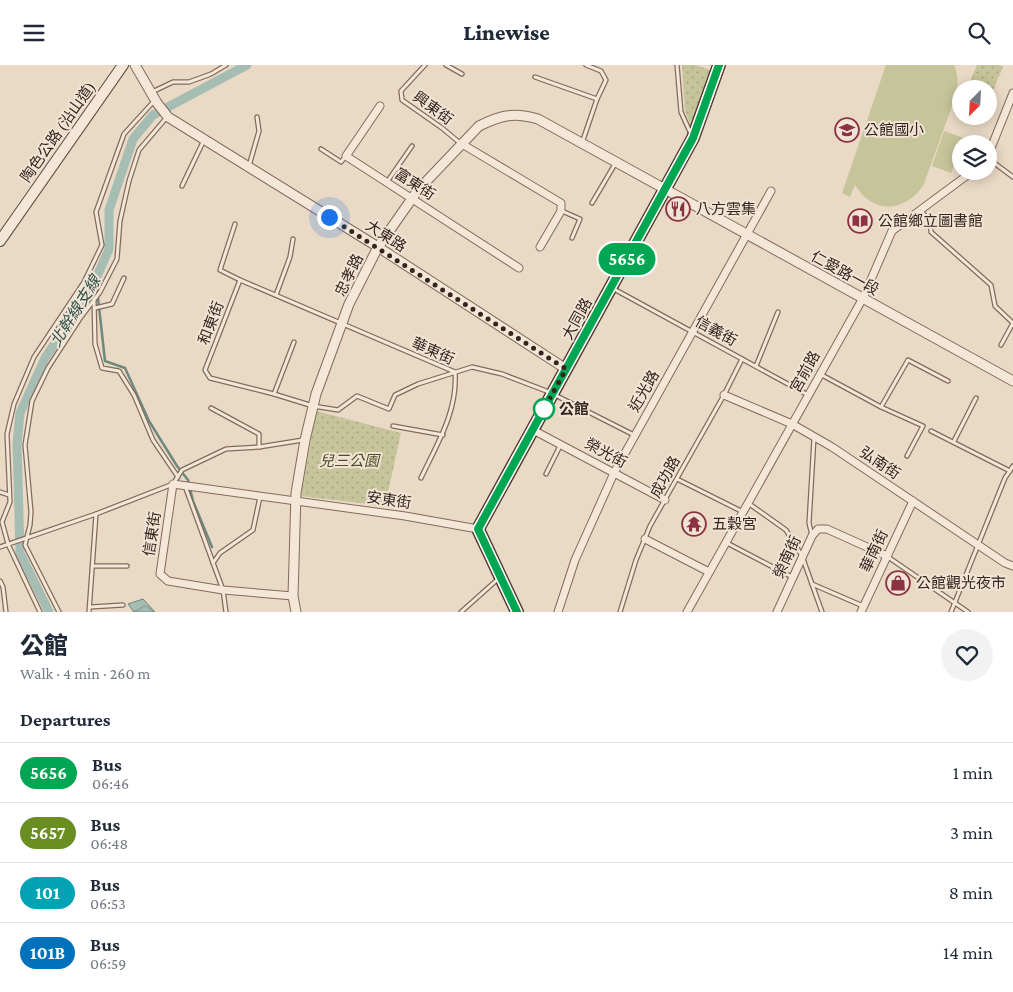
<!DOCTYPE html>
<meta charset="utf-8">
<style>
body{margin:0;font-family:"Crimson Pro","Noto Sans TC",serif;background:#f2f2f3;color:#1f2937;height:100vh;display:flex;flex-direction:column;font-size:19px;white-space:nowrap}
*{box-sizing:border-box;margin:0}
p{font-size:16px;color:#747a83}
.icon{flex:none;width:28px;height:28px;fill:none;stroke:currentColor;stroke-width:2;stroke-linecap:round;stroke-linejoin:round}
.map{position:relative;height:547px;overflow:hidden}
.side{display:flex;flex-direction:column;background:#fff;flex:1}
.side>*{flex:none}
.badge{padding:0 10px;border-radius:16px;font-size:18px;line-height:32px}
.needle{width:32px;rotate:204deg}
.buttons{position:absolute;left:952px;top:15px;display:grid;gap:10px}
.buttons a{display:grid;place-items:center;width:45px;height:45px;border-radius:50%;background:#fff;box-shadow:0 2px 12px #0003;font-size:25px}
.you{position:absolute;width:25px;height:25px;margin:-12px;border:4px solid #fff;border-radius:50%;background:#1a73e8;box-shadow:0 0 0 8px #1a73e833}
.map>.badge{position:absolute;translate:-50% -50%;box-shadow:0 0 0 2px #fff}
h2{padding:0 20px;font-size:19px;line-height:45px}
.round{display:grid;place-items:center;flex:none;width:52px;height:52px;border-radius:26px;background:#f2f2f3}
.overview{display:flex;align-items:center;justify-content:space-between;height:85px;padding:0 20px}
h1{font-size:24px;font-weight:800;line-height:38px}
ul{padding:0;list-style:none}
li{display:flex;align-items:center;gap:15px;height:60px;padding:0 20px;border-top:1px solid #e0e1e3}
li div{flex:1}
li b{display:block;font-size:19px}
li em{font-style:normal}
li .badge{min-width:55px;font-weight:700;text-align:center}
header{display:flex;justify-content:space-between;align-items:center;height:65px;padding:0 20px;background:#fff;font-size:22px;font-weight:800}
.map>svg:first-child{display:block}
</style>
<header><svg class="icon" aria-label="menu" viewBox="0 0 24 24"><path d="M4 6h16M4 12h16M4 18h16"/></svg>Linewise<svg class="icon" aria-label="search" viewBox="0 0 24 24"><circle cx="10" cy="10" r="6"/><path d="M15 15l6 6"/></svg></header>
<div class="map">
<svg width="1013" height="547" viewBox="0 0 1013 547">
<defs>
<pattern id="park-dots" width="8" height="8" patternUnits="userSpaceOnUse" patternTransform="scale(1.25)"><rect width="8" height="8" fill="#c6c49a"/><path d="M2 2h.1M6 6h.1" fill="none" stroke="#aba884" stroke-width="1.8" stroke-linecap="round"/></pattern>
<pattern id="water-waves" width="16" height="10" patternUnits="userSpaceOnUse" patternTransform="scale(1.25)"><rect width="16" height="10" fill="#a6bdb3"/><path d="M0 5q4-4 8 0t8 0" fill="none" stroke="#889991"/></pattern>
</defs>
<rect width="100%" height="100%" fill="#e9d9c5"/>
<g fill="#c6c49a">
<path d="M886,0H954C959,12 958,21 955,33L923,121C903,148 873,149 855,120L850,132L842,128Z"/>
<path d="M944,66L964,73L951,108L932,101Z"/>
</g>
<g fill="url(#park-dots)">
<path d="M682,0H696L712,6L706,25L690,59L685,46Z"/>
<path d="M977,0H999L1003,2L989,35V24H967Z"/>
<path d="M316,346L401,368L385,441L301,431Z"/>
</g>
<path fill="url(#water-waves)" stroke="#6e8a7f" d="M143,534L155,547H134L128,539Z"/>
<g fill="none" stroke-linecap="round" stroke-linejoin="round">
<path stroke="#6e8a7f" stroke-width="2.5" d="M96,215L105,296L125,303L149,356L177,401L188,415L193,436L212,482"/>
<path stroke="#a6bdb3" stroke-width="9" d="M49,547L20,488L17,379L20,348L45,293L91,225L109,184V145L133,74L153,50L247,0"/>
<g stroke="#826b5d" stroke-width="5.5">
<g id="service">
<path d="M425,0L401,26L402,35L442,63L460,78"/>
<path d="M446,0L462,9"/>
<path d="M677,0L681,47L691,69"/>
<path d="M535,12L597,34"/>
<path d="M152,27L173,17H189L211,9L226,0"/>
<path d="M582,78L597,34L606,15L601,6L586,0"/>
<path d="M321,84L341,97L346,91"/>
<path d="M989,94L1013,112"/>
<path d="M249,101L259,66L257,52"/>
<path d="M387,117L412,81"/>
<path d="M182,121L204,75"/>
<path d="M592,138L615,99"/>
<path d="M562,146L580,154L572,173"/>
<path d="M921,146L930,156L931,167L991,220L995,241L1013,258"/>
<path d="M235,159L220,205L240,215"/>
<path d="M612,223L808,330"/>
<path d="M276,230L290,192L293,174"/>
<path d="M94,236L95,279L102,303L119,306L134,330L153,375L178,412"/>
<path d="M95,243L112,239L124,213"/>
<path d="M1001,280L1013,258"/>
<path d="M756,301L778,247"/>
<path d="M820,309L881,342"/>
<path d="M274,329L294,277"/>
<path d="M555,330L634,370"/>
<path d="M211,343L259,369V382"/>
<path d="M393,361L443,370"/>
<path d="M931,366L1010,406"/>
<path d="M954,376L976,333"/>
<path d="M907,391L923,361L881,342L908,295L948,316"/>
<path d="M546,409L561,379"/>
<path d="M421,413C437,379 458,346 455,307L240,215L205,305L210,313L274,329L313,341L338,345L357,331L389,344L395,330L418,319L472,302L502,309L549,327"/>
<path d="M677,414L743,447"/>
<path d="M185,421L223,525L226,547"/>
<path d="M0,427L9,430"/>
<path d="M748,438L786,465L802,491L822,547"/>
<path d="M812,471L809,458L814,373"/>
<path d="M727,478L792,512"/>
<path d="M0,482L96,449L173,419L182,405L226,384L259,382L303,375"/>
<path d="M888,492L968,547"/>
<path d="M213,498L220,488L253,465L260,432"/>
<path d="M93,501H127"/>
<path d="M0,516L3,522L6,547"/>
<path d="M812,519L863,541"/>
<path d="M90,542L123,540"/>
<path d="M40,547L8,479L2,457L10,437L7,369L14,339L34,292L84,217L102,180L96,147L124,69L155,35"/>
<path d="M59,547L25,480L30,460L31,447L25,380L32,336L48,303L81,252L100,227L117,194L120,156L129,116L139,85L167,52"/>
<path d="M89,547L96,449"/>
<path d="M461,547L498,514"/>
<path d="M620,547L636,495L650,461L724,330L742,294"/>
<path d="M951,547L1005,413L1013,401"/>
</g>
</g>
<g stroke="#826b5d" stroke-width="9">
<g id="minor">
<path d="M380,41L346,91L519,203"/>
<path d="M462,79L561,138V146L540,182"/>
<path d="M989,88L1013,28"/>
<path d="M724,330L792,359L832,382L1005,498L1013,501"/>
<path d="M533,365L665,435"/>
<path d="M645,474L709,507"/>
<path d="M293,531L223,525L168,516L160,509L173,419L405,451L478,464"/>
<path d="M558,547L575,495L614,408L771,126"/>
<path d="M687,547L863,233L892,166L973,106"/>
<path d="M777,547L812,471L818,464H827L887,491"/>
<path d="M861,547L913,436"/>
</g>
</g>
<g stroke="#826b5d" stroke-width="11">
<g id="tertiary">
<path d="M135,0L157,38L168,52L378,182L566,304"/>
<path d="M296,547L293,531L296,428L305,375L316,329L349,239L378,182L418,125L479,61C501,50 514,47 538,54L1013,316"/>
</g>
</g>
<g stroke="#644c40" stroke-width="12">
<path id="secondary" d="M0,176L123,0"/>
</g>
<g stroke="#513b31" stroke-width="14">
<path id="primary" d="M517,547L478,464L693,73L719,0"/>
</g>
<use href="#service" stroke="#f5e7d7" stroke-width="3"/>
<use href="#minor" stroke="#f5e7d7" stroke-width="7"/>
<use href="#tertiary" stroke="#f5e7d7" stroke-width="9"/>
<use href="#secondary" stroke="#f5e7d7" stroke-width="10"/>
<use href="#primary" stroke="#e9c7a1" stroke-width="11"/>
</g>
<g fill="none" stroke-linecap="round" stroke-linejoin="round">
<g stroke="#fff" stroke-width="11">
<path id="line" d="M517,547L478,464L693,73L719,0"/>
</g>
<use href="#line" stroke="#00a651" stroke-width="8"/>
<path stroke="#34261f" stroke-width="5" stroke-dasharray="0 9" d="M329,152L566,304L544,344"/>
</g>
<defs>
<g id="school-ring" transform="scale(1.25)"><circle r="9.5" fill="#f2e4d4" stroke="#8b3342" stroke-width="1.5"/><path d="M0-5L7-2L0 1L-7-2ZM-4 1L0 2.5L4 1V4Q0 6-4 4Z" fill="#8b3342"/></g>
<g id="restaurant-ring" transform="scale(1.25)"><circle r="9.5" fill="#f2e4d4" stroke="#8b3342" stroke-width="1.5"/><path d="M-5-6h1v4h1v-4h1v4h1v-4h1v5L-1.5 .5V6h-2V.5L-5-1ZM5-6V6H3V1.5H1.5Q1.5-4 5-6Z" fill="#8b3342"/></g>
<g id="library-ring" transform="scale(1.25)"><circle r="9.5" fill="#f2e4d4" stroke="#8b3342" stroke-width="1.5"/><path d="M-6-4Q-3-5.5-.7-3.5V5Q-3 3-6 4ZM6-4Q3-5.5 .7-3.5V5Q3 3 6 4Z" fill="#8b3342"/></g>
<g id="temple-ring" transform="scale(1.25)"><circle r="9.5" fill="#f2e4d4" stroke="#8b3342" stroke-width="1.5"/><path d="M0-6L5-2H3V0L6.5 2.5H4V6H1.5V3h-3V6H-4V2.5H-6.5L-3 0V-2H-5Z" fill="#8b3342"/></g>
<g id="shop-ring" transform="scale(1.25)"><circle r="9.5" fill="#f2e4d4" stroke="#8b3342" stroke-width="1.5"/><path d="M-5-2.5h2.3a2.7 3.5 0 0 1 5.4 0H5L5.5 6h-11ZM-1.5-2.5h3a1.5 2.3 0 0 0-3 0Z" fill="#8b3342"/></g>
</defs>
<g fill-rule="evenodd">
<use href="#school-ring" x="847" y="65"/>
<use href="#restaurant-ring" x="678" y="144"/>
<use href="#library-ring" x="860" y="156"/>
<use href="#temple-ring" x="694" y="459"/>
<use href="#shop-ring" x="898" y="518"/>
</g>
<circle fill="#fff" stroke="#00a651" stroke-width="2.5" cx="544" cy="344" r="10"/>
<g text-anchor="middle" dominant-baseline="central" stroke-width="4" stroke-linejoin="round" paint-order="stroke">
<g font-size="15" fill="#34261f" stroke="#f2e4d4">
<text transform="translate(433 43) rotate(36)">興東街</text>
<text transform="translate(58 67) rotate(-55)">陶色公路 (沿山道)</text>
<text transform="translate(415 119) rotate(33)">富東街</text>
<text transform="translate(386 171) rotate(33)">大東路</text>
<text transform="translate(845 208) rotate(29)">仁愛路一段</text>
<text transform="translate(349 210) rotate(-64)">忠孝路</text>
<text transform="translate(577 254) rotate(-61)">大同路</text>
<text transform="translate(211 258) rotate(-69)">和東街</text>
<text transform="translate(716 266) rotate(29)">信義街</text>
<text transform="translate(433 286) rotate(24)">華東街</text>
<text transform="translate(805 307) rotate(-61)">宮前路</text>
<text transform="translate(644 326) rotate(-60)">近光路</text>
<text transform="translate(606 388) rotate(28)">榮光街</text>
<text transform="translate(880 398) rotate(34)">弘南街</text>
<text transform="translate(665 412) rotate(-61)">成功路</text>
<text transform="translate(389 435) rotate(8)">安東街</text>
<text transform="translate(152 469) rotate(-81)">信東街</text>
<text transform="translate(874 486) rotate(-65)">華南街</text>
<text transform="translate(787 492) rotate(-65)">榮南街</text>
</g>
<g font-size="15" fill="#34261f" stroke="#f2e4d4" text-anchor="start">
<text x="864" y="65">公館國小</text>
<text x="696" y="144">八方雲集</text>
<text x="878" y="156">公館鄉立圖書館</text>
<text x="712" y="459">五穀宮</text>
<text x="916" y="518">公館觀光夜市</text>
</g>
<g font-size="15" font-weight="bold" fill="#34261f" stroke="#f2e4d4" text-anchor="start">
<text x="559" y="344">公館</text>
</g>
<g font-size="15" font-style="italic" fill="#4b4e28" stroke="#f2e4d4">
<text x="349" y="396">兒三公園</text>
</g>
<g font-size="16" font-style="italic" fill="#30524b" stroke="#f2e4d4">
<text transform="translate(75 246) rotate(-58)">北幹線支線</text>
</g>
</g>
</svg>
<div class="buttons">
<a><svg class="needle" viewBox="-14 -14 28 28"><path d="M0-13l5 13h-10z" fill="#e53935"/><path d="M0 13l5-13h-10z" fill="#747a83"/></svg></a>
<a><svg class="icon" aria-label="layers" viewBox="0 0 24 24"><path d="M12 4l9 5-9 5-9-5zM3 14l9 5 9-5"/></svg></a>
</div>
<div class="you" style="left:329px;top:152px"></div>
<b class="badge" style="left:627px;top:194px;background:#00a651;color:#fff">5656</b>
</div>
<section class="side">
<div class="overview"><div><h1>公館</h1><p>Walk · 4 min · 260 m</p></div><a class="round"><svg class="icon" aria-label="heart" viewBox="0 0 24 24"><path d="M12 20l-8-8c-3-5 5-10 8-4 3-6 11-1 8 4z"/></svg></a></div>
<h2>Departures</h2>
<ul>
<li><span class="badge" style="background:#00a651;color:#fff">5656</span><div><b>Bus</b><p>06:46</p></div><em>1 min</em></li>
<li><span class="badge" style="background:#6b8e23;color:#fff">5657</span><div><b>Bus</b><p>06:48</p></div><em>3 min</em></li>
<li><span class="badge" style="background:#00a3b4;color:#fff">101</span><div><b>Bus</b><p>06:53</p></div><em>8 min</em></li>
<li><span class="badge" style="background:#0072bc;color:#fff">101B</span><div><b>Bus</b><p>06:59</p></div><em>14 min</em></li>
</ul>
</section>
